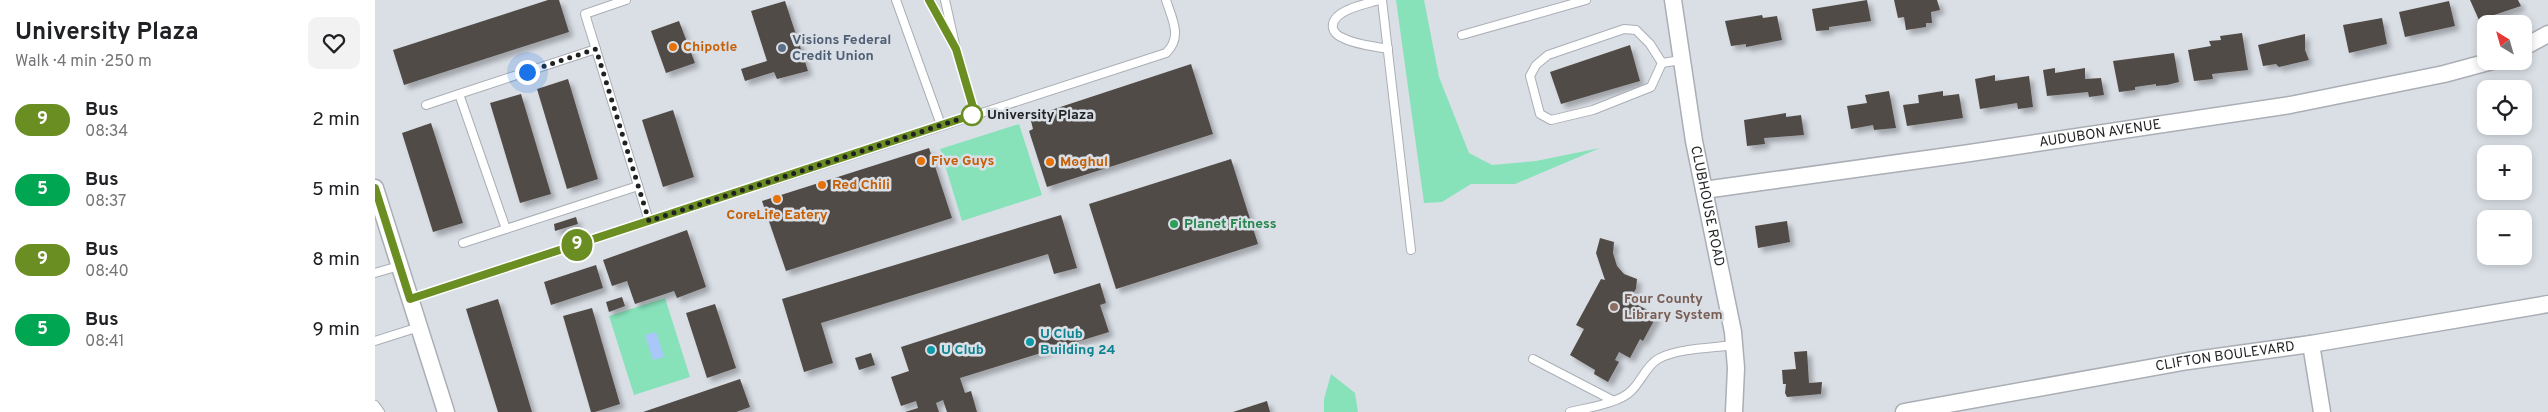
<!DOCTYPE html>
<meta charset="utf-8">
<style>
body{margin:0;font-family:Overpass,sans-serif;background:#f2f2f2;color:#202124;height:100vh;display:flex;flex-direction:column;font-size:19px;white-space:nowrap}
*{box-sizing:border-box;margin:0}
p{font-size:16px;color:#757577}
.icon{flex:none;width:28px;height:28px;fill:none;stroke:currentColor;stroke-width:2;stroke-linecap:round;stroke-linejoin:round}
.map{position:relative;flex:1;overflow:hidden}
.details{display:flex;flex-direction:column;background:#fff;width:375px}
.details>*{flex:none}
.badge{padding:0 10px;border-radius:16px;font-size:18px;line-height:32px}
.needle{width:32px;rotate:323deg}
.controls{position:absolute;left:2102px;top:15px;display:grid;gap:10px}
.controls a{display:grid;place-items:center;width:55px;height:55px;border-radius:10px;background:#fff;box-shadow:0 2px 8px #0003;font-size:25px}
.you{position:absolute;width:25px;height:25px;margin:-12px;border:4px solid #fff;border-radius:50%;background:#1a73e8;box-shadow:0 0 0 8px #1a73e833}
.map>.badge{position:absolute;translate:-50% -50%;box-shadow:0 0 0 2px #fff}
.round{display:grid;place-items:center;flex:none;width:52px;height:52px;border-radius:10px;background:#f2f2f2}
.overview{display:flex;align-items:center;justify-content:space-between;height:85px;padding:0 15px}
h1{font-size:24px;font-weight:700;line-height:38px}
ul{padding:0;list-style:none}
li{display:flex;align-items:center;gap:15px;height:70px;padding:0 15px}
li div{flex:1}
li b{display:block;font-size:19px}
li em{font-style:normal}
li .badge{min-width:55px;font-weight:700;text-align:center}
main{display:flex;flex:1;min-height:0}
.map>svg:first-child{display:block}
</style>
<main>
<section class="details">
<div class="overview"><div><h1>University Plaza</h1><p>Walk · 4 min · 250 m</p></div><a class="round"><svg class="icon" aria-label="heart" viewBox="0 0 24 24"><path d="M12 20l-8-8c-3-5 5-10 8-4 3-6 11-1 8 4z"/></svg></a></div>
<ul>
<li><span class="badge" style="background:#6b8e23;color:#fff">9</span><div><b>Bus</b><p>08:34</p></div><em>2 min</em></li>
<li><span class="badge" style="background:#00a651;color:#fff">5</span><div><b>Bus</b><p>08:37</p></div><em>5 min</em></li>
<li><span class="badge" style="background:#6b8e23;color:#fff">9</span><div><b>Bus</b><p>08:40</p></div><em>8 min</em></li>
<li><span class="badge" style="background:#00a651;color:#fff">5</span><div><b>Bus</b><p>08:41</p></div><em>9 min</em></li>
</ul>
</section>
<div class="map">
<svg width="2173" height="412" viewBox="0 0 2173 412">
<defs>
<filter id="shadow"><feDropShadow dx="4.5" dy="4.5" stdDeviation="2.5" flood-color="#0004"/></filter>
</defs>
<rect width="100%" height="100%" fill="#dadfe6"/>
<g fill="#87e2ba">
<path d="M1021,0H1049L1064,77L1094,153L1117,165L1161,161L1225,148L1140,184H1096L1067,202L1049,203Z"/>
<path d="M644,124L667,195L587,221L565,149Z"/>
<path d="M290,298L315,377L259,395L234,316Z"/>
<path d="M956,374L980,393L983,412H949V399Z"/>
</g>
<path fill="#a9c7f9" d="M281,332L289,357L278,360L270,335Z"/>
<g fill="#514b46" filter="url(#shadow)">
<path d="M173,0H184L194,32L29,85L18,50Z"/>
<path d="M1492,0L1496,21L1454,27V30L1441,31L1437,9Z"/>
<path d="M1519,0H1562L1565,10L1556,12L1557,23H1551V27L1531,30L1529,17L1523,18Z"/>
<path d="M2095,0H2143L2146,6L2104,20Z"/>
<path d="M410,1L433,71L402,79L399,72L370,81L366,69L392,61L376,11Z"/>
<path d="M2074,1L2080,26L2030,37L2024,12Z"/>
<path d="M1387,15L1388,18L1402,16L1407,40L1371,47V44L1356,46L1350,21Z"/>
<path d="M2007,18L2012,44L1974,53L1968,25Z"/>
<path d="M304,21L320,63L291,73L276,31Z"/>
<path d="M1867,33L1873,70L1837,74L1838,79L1819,81L1813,50L1836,46L1834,41L1846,40L1845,36Z"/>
<path d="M1930,34V50L1934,60L1904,67L1901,64L1888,66L1883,45Z"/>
<path d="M1255,45L1265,81L1186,104L1175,72Z"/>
<path d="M1799,53L1804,82L1792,85L1781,86V84L1760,87V90L1744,92L1738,61Z"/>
<path d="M816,64L838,134L672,187L654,131L658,129L655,117Z"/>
<path d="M1680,68V73L1710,68V79L1726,78L1729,95L1714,97L1713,92L1672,96L1668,70Z"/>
<path d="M1620,75V81L1654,76L1658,107L1643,109L1642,103L1605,109L1600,79Z"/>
<path d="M193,79L223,179L192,189L162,89Z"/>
<path d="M1514,91L1521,128L1499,130L1498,125L1476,129L1472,106L1492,103L1490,95Z"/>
<path d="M1568,91V96L1584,94L1588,118L1532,126L1528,105L1544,103L1543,95Z"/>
<path d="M146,94L176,194L145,203L115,103Z"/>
<path d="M298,110L319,177L288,187L267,120Z"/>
<path d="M1411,113V117L1426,115L1429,135L1389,138L1390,144L1372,146L1369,120Z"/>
<path d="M56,123L88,223L58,232L27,133Z"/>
<path d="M554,148L577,218L411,271L387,201Z"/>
<path d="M856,159L883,244L741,289L714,204Z"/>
<path d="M686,215L702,268L679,274L673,254L446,323L458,363L429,372L407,299Z"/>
<path d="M201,217L203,224L180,231L179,224Z"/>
<path d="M1412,221L1415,242L1383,248L1380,226Z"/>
<path d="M312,230L331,287L302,298L299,291L260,304L252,281L237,286L228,260Z"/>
<path d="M1225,238L1239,242L1238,253L1242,266L1249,274L1262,279L1261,289L1253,300L1282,315L1268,341L1265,339L1255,358L1244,352L1240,360L1244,362L1233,382L1219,374L1220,370L1195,355L1209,329L1201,325L1226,279L1230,280L1221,253Z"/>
<path d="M221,265L228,288L176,305L169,282Z"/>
<path d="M725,283L731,303L725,305L734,332L585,378L590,393L596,391L602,412H572L568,400L561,403L564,412H530L543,408L541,401L526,406L516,377L534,371L526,347Z"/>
<path d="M247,297L250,306L234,312L231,302Z"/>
<path d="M123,299L157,412H123L91,309Z"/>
<path d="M340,304L361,368L332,378L311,313Z"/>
<path d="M217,308L245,404L220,412H216L188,316Z"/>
<path d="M1432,351L1434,383L1447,382L1446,394L1412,397L1410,393L1411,384H1408L1407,370L1421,369L1419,352Z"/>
<path d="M496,353L500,365L484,370L480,358Z"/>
<path d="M365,379L375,407L361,412H268Z"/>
<path d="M892,401L895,412H858Z"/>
</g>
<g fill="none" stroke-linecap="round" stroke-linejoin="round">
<g stroke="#aaaeb5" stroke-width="10">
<g id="lane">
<path d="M251,0L210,14L274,221"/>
<path d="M521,0L566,125"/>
<path d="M554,0L576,40"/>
<path d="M570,0L581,49L600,114"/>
<path d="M1004,0C992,4 955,10 958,28C959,33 963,36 968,38C981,45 999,46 1013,49"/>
<path d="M1007,0L1036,250"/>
<path d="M1087,35L1211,0"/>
<path d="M221,49L84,94L131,229L263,186"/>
<path d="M1287,63L1275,44L1261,30L1249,29L1173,55L1161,65L1155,76L1165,114L1176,120L1218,110L1276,87L1287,63L1306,60"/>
<path d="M51,105L84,94"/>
<path d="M88,243L131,229"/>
<path d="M0,273L24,266"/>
<path d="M35,299L791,53C808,37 797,19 791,0"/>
<path d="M0,341L44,327"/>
<path d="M1158,359L1237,400"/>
<path d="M0,405L5,412"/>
<path d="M1195,412C1211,408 1245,403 1256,391C1266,382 1271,366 1283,359C1302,348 1338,348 1359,345"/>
</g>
</g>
<g stroke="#aaaeb5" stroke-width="19">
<g id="street">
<path id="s1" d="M1298,0L1319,141L1358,332L1361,368L1359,412"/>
<path d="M2149,47L2173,34"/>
<path d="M0,188L71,412"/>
<path id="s2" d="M1329,190L1588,154L1915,105L2069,74L2117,61"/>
<path d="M1936,344L1947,412"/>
<path id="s3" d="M1529,412L1813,361L1936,344L2173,304"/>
</g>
</g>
<use href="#lane" stroke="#fff" stroke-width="8"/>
<use href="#street" stroke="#fff" stroke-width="16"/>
</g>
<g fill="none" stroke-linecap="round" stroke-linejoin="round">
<g stroke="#fff" stroke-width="11">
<path id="line" d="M0,188L35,299L600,114L581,49L554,0"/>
</g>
<use href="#line" stroke="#6b8e23" stroke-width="8"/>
<path stroke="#1f2123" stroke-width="5" stroke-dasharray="0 9" d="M152,72L221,49L274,221L600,114L597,115"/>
</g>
<g fill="#e8710a" stroke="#dadfe6" stroke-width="2">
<circle cx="298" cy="47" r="5"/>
<circle cx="546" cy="161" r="5"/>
<circle cx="675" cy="162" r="5"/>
<circle cx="447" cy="185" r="5"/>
<circle cx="402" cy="199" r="5"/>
</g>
<circle fill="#5c6f8a" stroke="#dadfe6" stroke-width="2" cx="407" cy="48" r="5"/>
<circle fill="#fff" stroke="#6b8e23" stroke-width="2.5" cx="597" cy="115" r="10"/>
<circle fill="#2e9e5b" stroke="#dadfe6" stroke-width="2" cx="799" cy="224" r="5"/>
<circle fill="#8d6e63" stroke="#dadfe6" stroke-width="2" cx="1239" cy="307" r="5"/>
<g fill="#0f9aa8" stroke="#dadfe6" stroke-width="2">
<circle cx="655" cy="342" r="5"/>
<circle cx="556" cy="350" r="5"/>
</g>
<g text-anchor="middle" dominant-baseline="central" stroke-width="5" stroke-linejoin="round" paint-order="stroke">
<g font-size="14" font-weight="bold" fill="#4e5e75" stroke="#dadfe6" text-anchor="start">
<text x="417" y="40">Visions Federal<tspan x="417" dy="16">Credit Union</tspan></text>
</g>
<g font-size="14" font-weight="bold" fill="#c56008" stroke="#dadfe6" text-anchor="start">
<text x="308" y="47">Chipotle</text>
<text x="556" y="161">Five Guys</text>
<text x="685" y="162">Moghul</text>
<text x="457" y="185">Red Chili</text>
<text x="402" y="215" text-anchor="middle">CoreLife Eatery</text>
</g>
<g font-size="14" font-weight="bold" fill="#1f2123" stroke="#dadfe6" text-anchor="start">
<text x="612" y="115">University Plaza</text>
</g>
<g font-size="14" fill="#1f2123" stroke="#dadfe6">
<text stroke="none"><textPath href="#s2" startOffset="400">AUDUBON AVENUE</textPath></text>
<text stroke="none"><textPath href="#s1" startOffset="209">CLUBHOUSE ROAD</textPath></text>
<text stroke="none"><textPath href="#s3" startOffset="326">CLIFTON BOULEVARD</textPath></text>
</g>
<g font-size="14" font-weight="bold" fill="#27864d" stroke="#dadfe6" text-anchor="start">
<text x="809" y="224">Planet Fitness</text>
</g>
<g font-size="14" font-weight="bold" fill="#785e54" stroke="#dadfe6" text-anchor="start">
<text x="1249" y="299">Four County<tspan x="1249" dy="16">Library System</tspan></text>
</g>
<g font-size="14" font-weight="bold" fill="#0d838f" stroke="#dadfe6" text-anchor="start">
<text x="665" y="334">U Club<tspan x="665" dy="16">Building 24</tspan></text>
<text x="566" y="350">U Club</text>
</g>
</g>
</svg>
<div class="controls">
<a><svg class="needle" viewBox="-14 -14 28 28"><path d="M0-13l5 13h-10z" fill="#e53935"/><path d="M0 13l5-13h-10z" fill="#757577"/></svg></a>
<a><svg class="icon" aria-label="locate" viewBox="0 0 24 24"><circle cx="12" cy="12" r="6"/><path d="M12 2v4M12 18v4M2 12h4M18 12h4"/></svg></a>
<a>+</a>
<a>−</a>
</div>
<div class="you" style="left:152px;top:72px"></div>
<b class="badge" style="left:202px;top:245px;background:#6b8e23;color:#fff">9</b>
</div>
</main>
